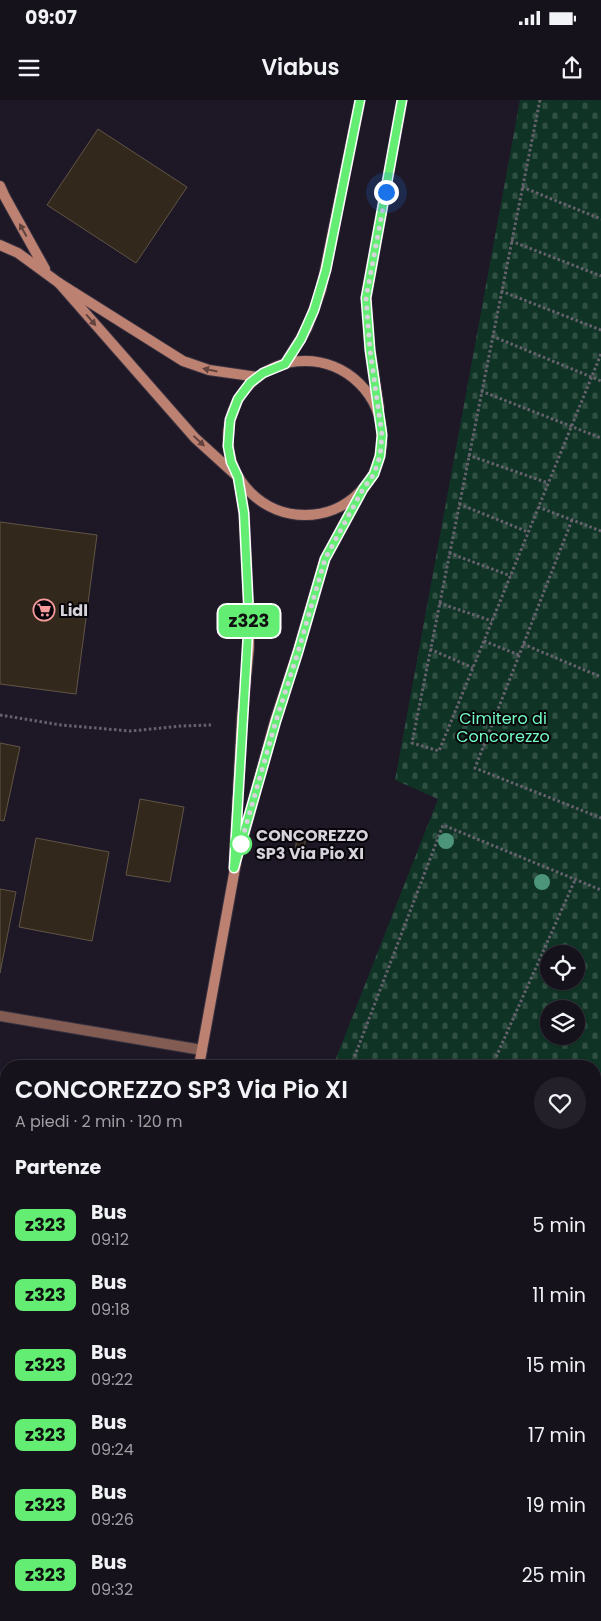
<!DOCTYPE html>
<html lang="it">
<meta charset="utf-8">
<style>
body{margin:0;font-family:Poppins,sans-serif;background:#232029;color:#f1f3f6;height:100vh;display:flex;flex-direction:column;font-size:19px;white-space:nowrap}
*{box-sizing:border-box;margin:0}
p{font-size:16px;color:#9e9ea3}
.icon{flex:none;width:28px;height:28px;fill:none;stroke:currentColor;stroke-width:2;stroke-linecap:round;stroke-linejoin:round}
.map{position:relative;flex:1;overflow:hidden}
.details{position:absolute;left:0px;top:960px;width:601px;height:561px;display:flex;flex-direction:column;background:#16121c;border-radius:20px 20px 0 0;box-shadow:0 1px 4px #0004,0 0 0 1px #35323b}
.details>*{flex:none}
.badge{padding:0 10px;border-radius:8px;font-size:18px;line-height:32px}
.buttons{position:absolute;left:540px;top:845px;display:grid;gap:10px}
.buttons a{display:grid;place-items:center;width:45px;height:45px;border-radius:50%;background:#16121c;box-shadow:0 1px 4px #0004,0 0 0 1px #35323b;font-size:25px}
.you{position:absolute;width:25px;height:25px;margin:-12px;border:4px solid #fff;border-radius:50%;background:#1a73e8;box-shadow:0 0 0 8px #1a73e833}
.map>.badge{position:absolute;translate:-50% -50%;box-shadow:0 0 0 2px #fff}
h2{padding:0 15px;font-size:19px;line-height:45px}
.round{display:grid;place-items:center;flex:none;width:52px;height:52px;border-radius:26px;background:#232029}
.summary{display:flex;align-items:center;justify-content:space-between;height:85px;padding:0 15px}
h1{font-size:24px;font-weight:600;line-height:38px}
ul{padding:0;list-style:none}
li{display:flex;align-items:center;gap:15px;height:70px;padding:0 15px}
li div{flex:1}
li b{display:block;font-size:19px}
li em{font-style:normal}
li .badge{min-width:55px;font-weight:700;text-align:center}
.status{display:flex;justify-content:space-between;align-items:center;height:35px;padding:0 25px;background:#16121c;direction:ltr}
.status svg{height:14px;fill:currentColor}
header{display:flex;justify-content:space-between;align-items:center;height:65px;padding:0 15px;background:#16121c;font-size:22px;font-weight:600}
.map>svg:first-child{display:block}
</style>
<div class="status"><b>09:07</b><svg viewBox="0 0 49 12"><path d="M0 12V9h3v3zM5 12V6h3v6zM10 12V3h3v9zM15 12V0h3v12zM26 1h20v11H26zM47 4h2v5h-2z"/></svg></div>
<header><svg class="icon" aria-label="menu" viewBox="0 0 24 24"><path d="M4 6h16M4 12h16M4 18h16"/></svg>Viabus<svg class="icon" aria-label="share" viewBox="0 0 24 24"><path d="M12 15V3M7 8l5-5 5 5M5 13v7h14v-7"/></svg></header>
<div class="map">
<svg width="601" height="1521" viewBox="0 0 601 1521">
<defs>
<pattern id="cemetery-stones" width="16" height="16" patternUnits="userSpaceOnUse" patternTransform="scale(1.25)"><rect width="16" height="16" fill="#0f3425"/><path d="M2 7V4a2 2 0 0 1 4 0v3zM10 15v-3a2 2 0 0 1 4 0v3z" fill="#315044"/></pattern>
</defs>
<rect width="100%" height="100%" fill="#1e1826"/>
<path fill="#0f3425" d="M0,1471L6,1473V1515H34L33,1521H0Z"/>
<path fill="url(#cemetery-stones)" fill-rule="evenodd" d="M520,0H601V1137L595,1135V966H333L438,699L395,680ZM549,854H576V881H549ZM549,909H576V936H549Z"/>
<g fill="#32281b" stroke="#605546">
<path d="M98,29L187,87L136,163L47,105Z"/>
<path d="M0,422L97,435L76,594L0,584Z"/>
<path d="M0,643L20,647L4,721L0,720Z"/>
<path d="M140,699L184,707L170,782L126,775Z"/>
<path d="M297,734L306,735L303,756L295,755Z"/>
<path d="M36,738L109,752L92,841L19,827Z"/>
<path d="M0,789L16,792L0,873Z"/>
<path d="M601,1090V1137L595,1135V1105Z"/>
</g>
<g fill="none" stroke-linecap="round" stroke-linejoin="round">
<g stroke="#383240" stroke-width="12">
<path id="lane" d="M0,916L202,950"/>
</g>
<g stroke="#383240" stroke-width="12">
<path id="street" d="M595,1160L601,1162"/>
</g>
<g stroke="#383240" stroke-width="12">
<g id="secondary">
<path d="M0,86L5,97L45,169"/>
<path d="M0,145L18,153L59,183L183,261L209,270L258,277"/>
<path d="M59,183L195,338L238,377L244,413L249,517V548L242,617L234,768"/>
<circle cx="305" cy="338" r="77"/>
<path d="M285,264L307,228L321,190L360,0"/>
<path d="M379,308L370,250L366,198L402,0"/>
<path d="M240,749L275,621L298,551L325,459L363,389"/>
<path d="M199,966L236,763"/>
<path d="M73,1521L74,1515"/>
<path d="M108,1521L109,1515"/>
</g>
</g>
<g stroke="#66616d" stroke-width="3" stroke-dasharray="2.5 2.5" stroke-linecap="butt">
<path d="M540,0L412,643L439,651L601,254"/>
<path d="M522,87L601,119"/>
<path d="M511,141L601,176"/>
<path d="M501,191L601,230"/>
<path d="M492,236L601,281"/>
<path d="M481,291L601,338"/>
<path d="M468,355L548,383"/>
<path d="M459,404L528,432"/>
<path d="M538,407L601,431"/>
<path d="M572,420L475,668L601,718"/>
<path d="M449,453L511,476"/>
<path d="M439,503L492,521"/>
<path d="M484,541L519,555"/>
<path d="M523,544L601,577"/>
<path d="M430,549L473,568"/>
<path d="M0,615L61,625L130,631L182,626L211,625"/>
<path d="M351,966L443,725L601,790"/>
<path d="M492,966L575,780"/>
<path d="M595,1078L601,1063"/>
<path d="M276,1521L278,1515"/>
</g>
<use href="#lane" stroke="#825c52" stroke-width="10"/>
<use href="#street" stroke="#825c52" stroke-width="10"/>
<use href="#secondary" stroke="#bd8171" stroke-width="10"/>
</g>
<g fill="#4c957b">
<circle cx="446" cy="741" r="8"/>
<circle cx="542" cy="782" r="8"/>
</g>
<defs><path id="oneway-solid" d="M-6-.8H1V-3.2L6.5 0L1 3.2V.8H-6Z" transform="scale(1.25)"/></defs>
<g fill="#62433e">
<use href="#oneway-solid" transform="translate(23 130) rotate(-119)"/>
<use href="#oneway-solid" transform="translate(91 220) rotate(49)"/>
<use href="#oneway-solid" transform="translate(210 270) rotate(-168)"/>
<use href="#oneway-solid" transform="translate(199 341) rotate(43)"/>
</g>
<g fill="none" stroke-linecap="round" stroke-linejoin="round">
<g stroke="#fff" stroke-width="11">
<path id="line" d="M360,0L326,170L314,210L301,239L285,264L263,273L250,283L238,299L230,320L228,346L231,362L238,377L244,413L249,517L234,768L276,621L298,552L325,459L363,389L374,374L380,356L382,335L370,250L366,198L402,0"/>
</g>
<use href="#line" stroke="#63ee73" stroke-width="8"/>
<path stroke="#d7d3dd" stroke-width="5" stroke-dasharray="0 9" d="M241,744L239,750L276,621L298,552L325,459L363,389L374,374L380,356L382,335L370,250L366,198L386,92"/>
</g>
<defs>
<g id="supermarket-ring" transform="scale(1.125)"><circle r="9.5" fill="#07050a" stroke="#f59b9c" stroke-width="1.5"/><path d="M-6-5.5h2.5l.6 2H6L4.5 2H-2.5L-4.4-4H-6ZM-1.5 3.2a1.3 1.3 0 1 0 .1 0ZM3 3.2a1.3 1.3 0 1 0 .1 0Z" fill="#f59b9c"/></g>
</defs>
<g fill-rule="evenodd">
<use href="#supermarket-ring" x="44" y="510"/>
</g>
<circle fill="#fff" stroke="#63ee73" stroke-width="2.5" cx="241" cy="744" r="10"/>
<g text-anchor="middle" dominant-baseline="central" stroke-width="4" stroke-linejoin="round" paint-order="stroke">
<g font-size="16" font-weight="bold" fill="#d7d3dd" stroke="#07050a" text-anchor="start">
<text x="60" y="510">Lidl</text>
</g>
<g font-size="16" fill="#71fbc1" stroke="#07050a">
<text x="503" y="618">Cimitero di<tspan x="503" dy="18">Concorezzo</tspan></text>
</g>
<g font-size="16" font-weight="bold" fill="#d7d3dd" stroke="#07050a" text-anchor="start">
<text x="256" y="735">CONCOREZZO<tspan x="256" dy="18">SP3 Via Pio XI</tspan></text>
</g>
</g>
</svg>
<div class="buttons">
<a><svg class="icon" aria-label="locate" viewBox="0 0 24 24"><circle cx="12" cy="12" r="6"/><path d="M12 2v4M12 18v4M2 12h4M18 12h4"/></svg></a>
<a><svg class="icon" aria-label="layers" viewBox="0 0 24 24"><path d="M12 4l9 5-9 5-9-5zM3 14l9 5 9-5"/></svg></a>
</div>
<div class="you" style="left:386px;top:92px"></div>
<b class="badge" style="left:249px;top:521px;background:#63ee73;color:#111">z323</b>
<section class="details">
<div class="summary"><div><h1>CONCOREZZO SP3 Via Pio XI</h1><p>A piedi · 2 min · 120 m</p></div><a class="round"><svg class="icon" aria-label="heart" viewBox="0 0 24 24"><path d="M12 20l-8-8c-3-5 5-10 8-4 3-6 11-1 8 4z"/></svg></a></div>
<h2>Partenze</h2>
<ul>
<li><span class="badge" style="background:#63ee73;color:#111">z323</span><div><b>Bus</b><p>09:12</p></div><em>5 min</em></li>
<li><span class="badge" style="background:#63ee73;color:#111">z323</span><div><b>Bus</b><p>09:18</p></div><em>11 min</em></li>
<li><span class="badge" style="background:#63ee73;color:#111">z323</span><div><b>Bus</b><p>09:22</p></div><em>15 min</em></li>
<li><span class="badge" style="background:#63ee73;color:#111">z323</span><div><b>Bus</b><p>09:24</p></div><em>17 min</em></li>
<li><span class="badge" style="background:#63ee73;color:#111">z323</span><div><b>Bus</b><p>09:26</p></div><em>19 min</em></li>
<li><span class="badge" style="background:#63ee73;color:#111">z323</span><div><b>Bus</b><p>09:32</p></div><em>25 min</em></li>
</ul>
</section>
</div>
